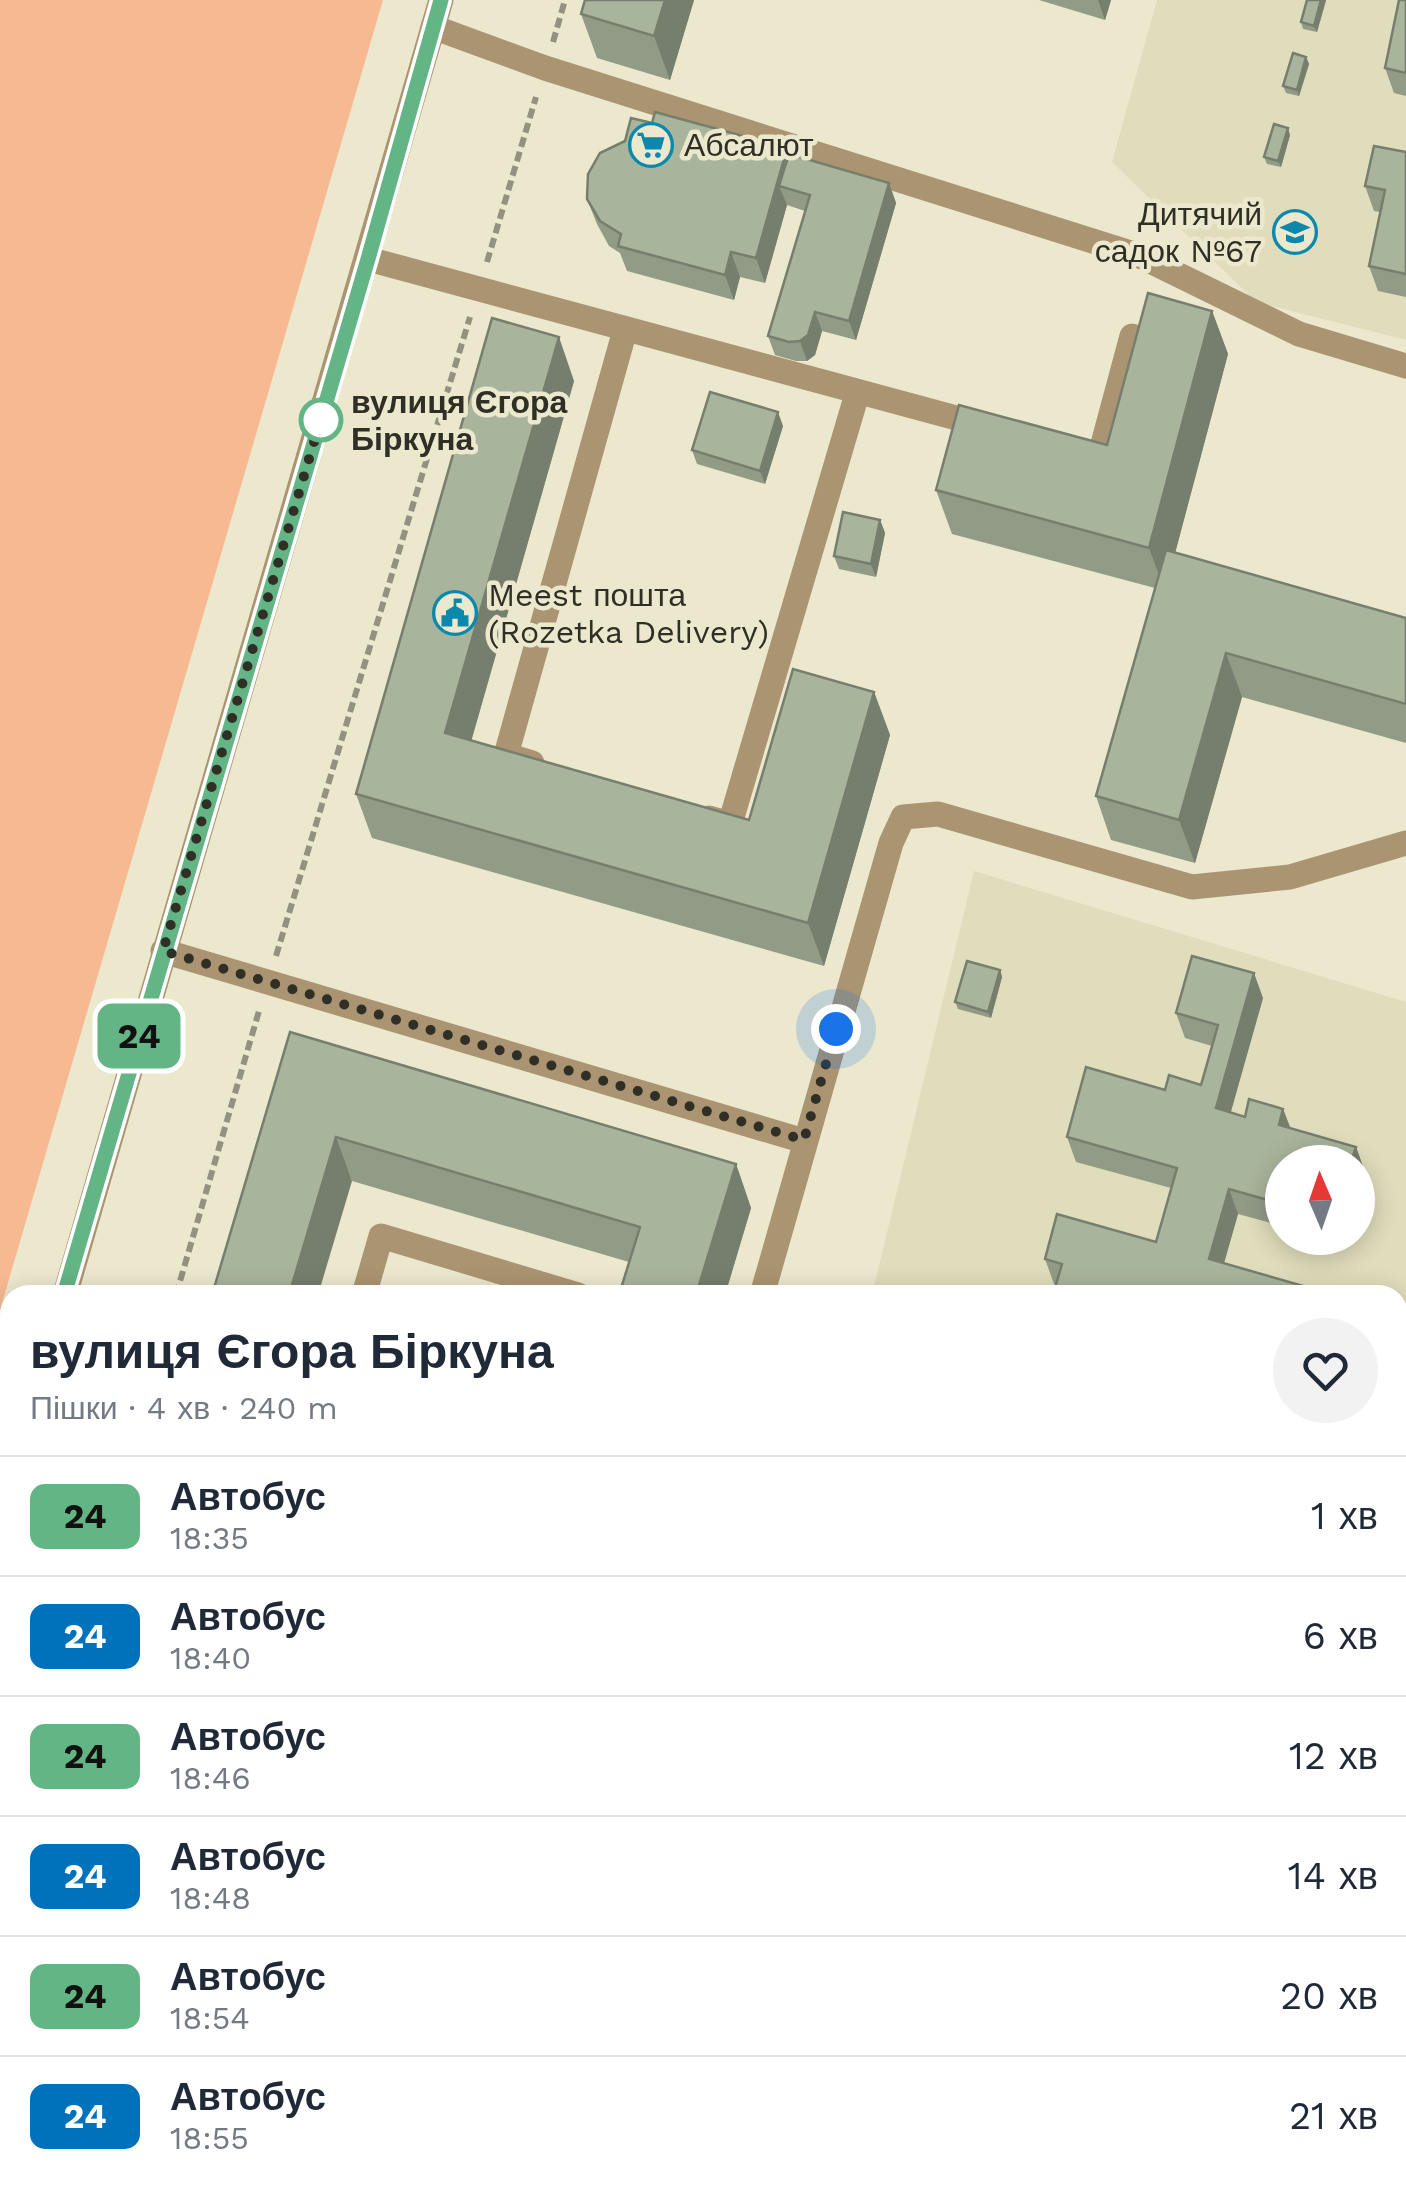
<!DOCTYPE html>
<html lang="uk">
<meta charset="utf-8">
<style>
body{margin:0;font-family:"Work Sans",sans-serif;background:#f2f2f3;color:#1f2937;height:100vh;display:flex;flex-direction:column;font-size:38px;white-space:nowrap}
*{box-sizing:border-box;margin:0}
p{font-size:32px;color:#747a83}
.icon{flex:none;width:55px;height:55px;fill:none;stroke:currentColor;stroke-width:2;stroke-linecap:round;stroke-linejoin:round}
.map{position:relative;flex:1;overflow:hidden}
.drawer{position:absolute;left:0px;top:1285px;width:1408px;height:912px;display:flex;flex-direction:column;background:#fff;border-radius:30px 30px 0 0;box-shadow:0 5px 25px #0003}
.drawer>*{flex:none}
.badge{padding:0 20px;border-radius:15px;font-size:35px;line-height:65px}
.needle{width:65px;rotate:358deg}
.buttons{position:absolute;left:1265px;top:1145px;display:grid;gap:20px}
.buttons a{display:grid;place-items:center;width:110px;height:110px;border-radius:50%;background:#fff;box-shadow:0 5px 25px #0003;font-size:50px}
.you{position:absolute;width:50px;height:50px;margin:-25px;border:8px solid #fff;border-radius:50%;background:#1a73e8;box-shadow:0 0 0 15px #1a73e833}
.map>.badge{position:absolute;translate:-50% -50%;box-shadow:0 0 0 5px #fff}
.round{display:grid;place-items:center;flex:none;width:105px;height:105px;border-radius:52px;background:#f2f2f3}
.summary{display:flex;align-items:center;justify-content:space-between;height:170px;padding:0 30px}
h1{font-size:48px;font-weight:600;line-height:75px}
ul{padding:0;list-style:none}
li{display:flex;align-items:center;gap:30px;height:120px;padding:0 30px;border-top:2px solid #e0e1e3}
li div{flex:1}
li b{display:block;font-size:38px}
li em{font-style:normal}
li .badge{min-width:110px;font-weight:700;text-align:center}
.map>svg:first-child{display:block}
</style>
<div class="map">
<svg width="1406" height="2197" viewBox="0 0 1406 2197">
<rect width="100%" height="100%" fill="#ebe8ce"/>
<g fill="#e0ddbc" fill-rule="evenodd">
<path d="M1157,0H1406V340L1256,302L1112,162Z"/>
<path d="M974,871L1406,1002V1417L1398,1448V1295H872ZM1282,1162H1358V1238H1282Z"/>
</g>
<g fill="#f6b991">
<path d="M0,0H383L0,1310Z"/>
<path d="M0,1975L10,2018V2099L0,2089Z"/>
</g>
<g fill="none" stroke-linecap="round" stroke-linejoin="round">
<g stroke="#93917f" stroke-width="6" stroke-dasharray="10 5" stroke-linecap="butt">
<path d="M553,42L565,0"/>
<path d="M487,262L536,97"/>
<path d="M276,956L470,317"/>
<path d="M176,1295L259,1011"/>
<path d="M1398,1789L1406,1791"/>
<path d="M211,2188L216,2197"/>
<path d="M848,2188L853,2197"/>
</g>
<g stroke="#ab9471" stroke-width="25">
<path d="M433,27L545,68L1140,256L1299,334L1406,366"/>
<path d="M368,259L986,426"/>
<path d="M1078,449L1100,455L1132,336"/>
<path d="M532,763L506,755L625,330"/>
<path d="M709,818L730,824L857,394"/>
<path d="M163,951L804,1141"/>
<path d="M65,1295L441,0"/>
<path d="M364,1295L381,1236L578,1295"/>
<path d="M762,1295L891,843L903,817L938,814L1192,887L1290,877L1406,843"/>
<path d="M5,1501L10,1562"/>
<path d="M1398,1557L1406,1550"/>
<path d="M0,1698L10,1701"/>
<path d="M1398,1842L1404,1838L1406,1832"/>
<path d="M0,2142L10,2148"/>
<path d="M55,2188L65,2197"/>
<path d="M120,2188L122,2197"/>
<path d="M766,2197L783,2188"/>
</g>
</g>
<g fill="#919b86">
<path d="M694,0L670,80L597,58L581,14Z"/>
<path d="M1039,0H1111L1105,20Z"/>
<path d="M1307,0H1326L1317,32L1303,29L1301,22Z"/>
<path d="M1406,0V96L1394,93L1385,68Z"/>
<path d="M1306,57L1309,64L1299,96L1286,93L1283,86Z"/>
<path d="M1290,135L1281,167L1267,164L1264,157Z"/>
<path d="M1406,152V297L1378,291L1369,266L1380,212L1374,211L1365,186Z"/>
<path d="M789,154L889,183L896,203L856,340L822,331L815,355L807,361H796L775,355L768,336L805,211L787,205L765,283L740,277L734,300L627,271L620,253L609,246L597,224L587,199Z"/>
<path d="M1212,311L1228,354L1175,553L1406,618V743L1242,697L1195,863L1111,840L1096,796L1155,588L952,534L936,490L1107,445Z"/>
<path d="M574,381L471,741L749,820L874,692L890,735L824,966L372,838L356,794Z"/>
<path d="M783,426L765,484L697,464L692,450Z"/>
<path d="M880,520L885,533L876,577L839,569L834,556Z"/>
<path d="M1000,970L1002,977L991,1018L958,1009L955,1002Z"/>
<path d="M1263,998L1230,1113L1245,1117L1283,1109L1291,1129L1356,1147L1365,1172L1358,1197V1162H1282V1226L1238,1214L1224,1263L1307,1287L1310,1295H1053L1056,1285L1054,1284L1045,1259L1156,1242L1171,1188L1076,1162L1067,1137L1165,1090L1201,1085L1212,1046L1185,1038L1176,1013Z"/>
<path d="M290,1032L736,1164L751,1208L725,1295H619L629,1262L352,1181Z"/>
<path d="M1322,1238H1346L1344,1244Z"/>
<path d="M398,2188H605L589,2197H404Z"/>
</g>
<g fill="#767e6d">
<path d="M665,0H694L670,80L654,36Z"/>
<path d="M1098,0H1111L1105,20Z"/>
<path d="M1321,0H1326L1317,32L1314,26Z"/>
<path d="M1306,57L1309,64L1299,96L1297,90Z"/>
<path d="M1288,128L1290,135L1281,167L1278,161Z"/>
<path d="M787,148L796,173L779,186L787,205L765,283L756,258Z"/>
<path d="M889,183L896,203L856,340L849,321Z"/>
<path d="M731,252L740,277L734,300L725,275Z"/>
<path d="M1212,311L1228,354L1165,591L1149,548Z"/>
<path d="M815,312L822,331L815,355L807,361L800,341Z"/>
<path d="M559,337L574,381L461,777L445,733Z"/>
<path d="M778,412L783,426L765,484L760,471Z"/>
<path d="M880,520L885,533L876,577L871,564Z"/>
<path d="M1226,653L1242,697L1195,863L1179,820Z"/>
<path d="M874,692L890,735L824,966L808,923Z"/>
<path d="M1000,970L1002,977L991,1018L988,1012Z"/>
<path d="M1254,973L1263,998L1225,1133L1216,1108Z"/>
<path d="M1283,1109L1292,1133L1279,1125Z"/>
<path d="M336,1137L352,1181L318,1295H289Z"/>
<path d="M1356,1147L1365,1172L1358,1197V1162H1351Z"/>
<path d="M736,1164L751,1208L725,1295H696Z"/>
<path d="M1229,1189L1238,1214L1218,1284L1209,1259Z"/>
</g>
<g fill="#a9b49c" stroke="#767e6d" stroke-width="2.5">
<path d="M585,0H665L654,36L581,14Z"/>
<path d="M1307,0H1321L1314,26L1301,22Z"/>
<path d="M1399,0H1406V73L1385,68Z"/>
<path d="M1293,53L1306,57L1297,90L1283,86Z"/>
<path d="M655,112L787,148L756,258L731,252L725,275L618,246L621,234L600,221L587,199L588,174L600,153L625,141L631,118L652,123Z"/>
<path d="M1274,124L1288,128L1278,161L1264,157Z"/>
<path d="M1374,146L1406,152V274L1369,266L1385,190L1365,186Z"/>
<path d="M789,154L889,183L849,321L815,312L808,335L800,341L789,342L768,336L810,195L779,186Z"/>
<path d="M1148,293L1212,311L1149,548L936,490L959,405L1107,445Z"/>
<path d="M492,318L559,337L445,733L749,820L793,669L874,692L808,923L356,794Z"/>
<path d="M710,392L778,412L760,471L692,450Z"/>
<path d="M843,512L880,520L871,564L834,556Z"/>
<path d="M1166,550L1406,618V704L1226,653L1179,820L1096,796Z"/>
<path d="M1192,956L1254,973L1216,1108L1245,1117L1249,1099L1283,1109L1279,1125L1356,1147L1351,1162H1282V1204L1229,1189L1209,1259L1307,1287L1305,1295H1152L1145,1293V1295H1053L1062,1264L1045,1259L1057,1214L1156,1242L1177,1168L1067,1137L1086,1067L1165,1090L1169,1075L1201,1085L1218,1025L1176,1013Z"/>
<path d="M967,961L1000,970L988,1012L955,1002Z"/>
<path d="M290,1032L736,1164L696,1295H619L640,1227L336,1137L289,1295H212Z"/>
<path d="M1406,2108V2197H1379L1382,2188H1398V2136Z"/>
<path d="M408,2188H518L502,2197H413Z"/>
<path d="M796,2188H805L811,2197H779Z"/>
</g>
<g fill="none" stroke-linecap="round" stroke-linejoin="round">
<g stroke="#fff" stroke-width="22">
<path id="line" d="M64,1295L368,259L441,0"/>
</g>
<use href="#line" stroke="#64b586" stroke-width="15"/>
<path stroke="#302f25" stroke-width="10" stroke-dasharray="0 18" d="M321,420L325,405L163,951L804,1140L836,1029"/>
</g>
<defs>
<g id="supermarket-ring" transform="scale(2.25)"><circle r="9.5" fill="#ebe8ce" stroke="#0b88ab" stroke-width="1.5"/><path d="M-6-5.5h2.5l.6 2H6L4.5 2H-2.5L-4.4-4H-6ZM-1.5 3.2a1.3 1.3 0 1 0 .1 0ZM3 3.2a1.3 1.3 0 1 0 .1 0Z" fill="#0b88ab"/></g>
<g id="school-ring" transform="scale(2.25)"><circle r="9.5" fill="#ebe8ce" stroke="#0b88ab" stroke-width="1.5"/><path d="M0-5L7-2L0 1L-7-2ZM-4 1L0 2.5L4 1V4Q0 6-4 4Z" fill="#0b88ab"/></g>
<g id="civic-ring" transform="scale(2.25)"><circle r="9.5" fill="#ebe8ce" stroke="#0b88ab" stroke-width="1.5"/><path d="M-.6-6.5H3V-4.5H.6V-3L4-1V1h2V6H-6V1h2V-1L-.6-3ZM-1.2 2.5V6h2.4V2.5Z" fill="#0b88ab"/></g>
</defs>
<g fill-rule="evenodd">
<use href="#supermarket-ring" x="651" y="145"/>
<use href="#school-ring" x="1295" y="232"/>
<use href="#civic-ring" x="455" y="613"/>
</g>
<circle fill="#fff" stroke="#64b586" stroke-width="5" cx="321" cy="420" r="20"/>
<g text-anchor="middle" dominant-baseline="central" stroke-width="9" stroke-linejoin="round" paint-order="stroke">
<g font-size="32" fill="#302f25" stroke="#ebe8ce" text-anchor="start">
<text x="684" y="145">Абсалют</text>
<text x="1262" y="214" text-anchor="end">Дитячий<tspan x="1262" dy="37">садок №67</tspan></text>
<text x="488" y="595">Meest пошта<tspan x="488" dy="37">(Rozetka Delivery)</tspan></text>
</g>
<g font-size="32" font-weight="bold" fill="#302f25" stroke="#ebe8ce" text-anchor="start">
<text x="351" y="402">вулиця Єгора<tspan x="351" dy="37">Біркуна</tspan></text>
</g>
</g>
</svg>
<div class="buttons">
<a><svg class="needle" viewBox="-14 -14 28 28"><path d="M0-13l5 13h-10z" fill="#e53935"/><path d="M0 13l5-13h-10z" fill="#747a83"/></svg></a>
</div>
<div class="you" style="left:836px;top:1029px"></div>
<b class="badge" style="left:139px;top:1036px;background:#64b586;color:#111">24</b>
<section class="drawer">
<div class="summary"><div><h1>вулиця Єгора Біркуна</h1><p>Пішки · 4 хв · 240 m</p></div><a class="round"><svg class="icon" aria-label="heart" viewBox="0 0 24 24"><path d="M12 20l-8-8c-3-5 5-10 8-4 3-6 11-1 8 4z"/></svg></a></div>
<ul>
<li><span class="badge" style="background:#64b586;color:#111">24</span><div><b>Автобус</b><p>18:35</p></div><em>1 хв</em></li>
<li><span class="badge" style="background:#0072bc;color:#fff">24</span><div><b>Автобус</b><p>18:40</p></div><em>6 хв</em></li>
<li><span class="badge" style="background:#64b586;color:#111">24</span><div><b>Автобус</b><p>18:46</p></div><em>12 хв</em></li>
<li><span class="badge" style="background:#0072bc;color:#fff">24</span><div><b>Автобус</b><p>18:48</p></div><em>14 хв</em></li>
<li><span class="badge" style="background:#64b586;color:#111">24</span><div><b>Автобус</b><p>18:54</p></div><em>20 хв</em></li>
<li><span class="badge" style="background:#0072bc;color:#fff">24</span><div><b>Автобус</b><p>18:55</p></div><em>21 хв</em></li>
</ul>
</section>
</div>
